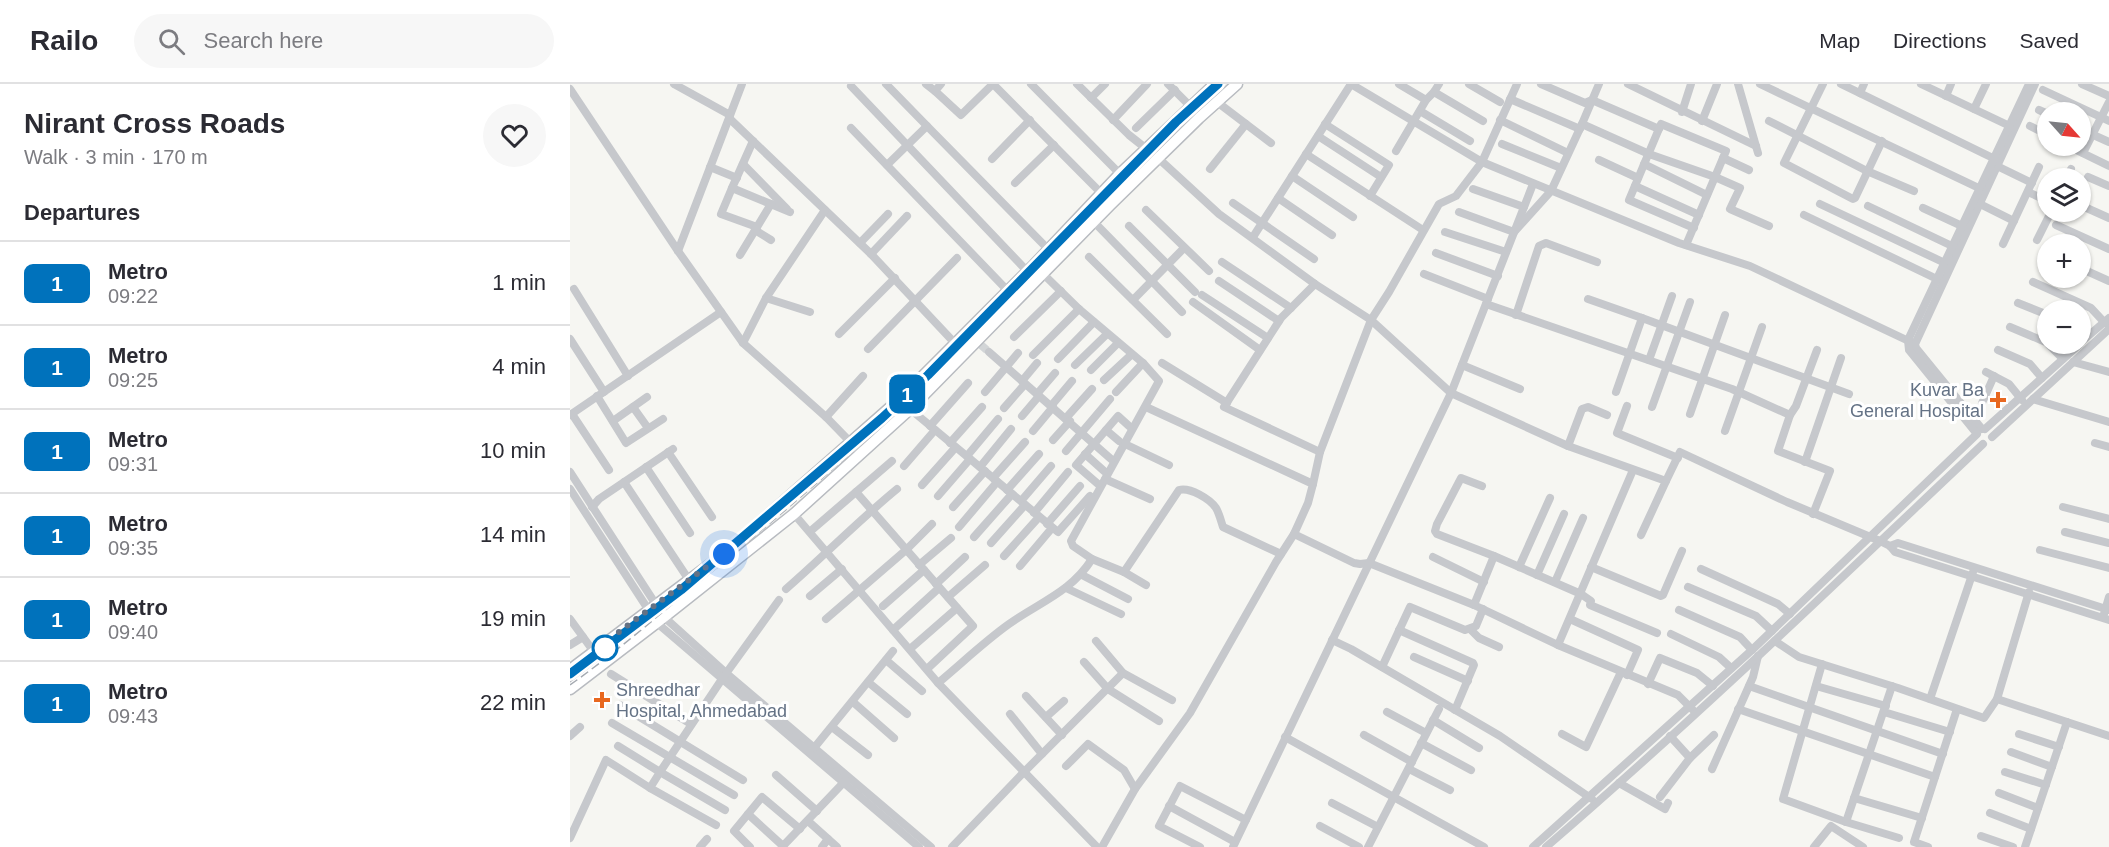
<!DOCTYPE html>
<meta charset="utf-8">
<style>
body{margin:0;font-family:Arial,sans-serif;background:#f7f7f7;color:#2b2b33;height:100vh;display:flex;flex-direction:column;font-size:22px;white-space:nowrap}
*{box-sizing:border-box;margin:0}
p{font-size:20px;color:#7c7c81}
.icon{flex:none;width:33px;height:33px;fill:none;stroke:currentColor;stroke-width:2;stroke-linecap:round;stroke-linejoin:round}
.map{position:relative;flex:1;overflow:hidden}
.sheet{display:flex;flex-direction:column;background:#fff;width:570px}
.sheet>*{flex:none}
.badge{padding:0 12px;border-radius:9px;font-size:21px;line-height:39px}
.needle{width:39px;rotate:117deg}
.controls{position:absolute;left:1467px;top:18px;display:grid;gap:12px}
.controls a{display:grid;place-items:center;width:54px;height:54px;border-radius:50%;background:#fff;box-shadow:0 2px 4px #0004;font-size:30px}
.you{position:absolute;width:30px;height:30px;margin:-15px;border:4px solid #fff;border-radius:50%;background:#1a73e8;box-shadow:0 0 0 9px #1a73e833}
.map>.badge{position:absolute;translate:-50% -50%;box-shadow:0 0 0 3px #fff}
h2{padding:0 24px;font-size:22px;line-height:54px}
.round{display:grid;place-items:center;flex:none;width:63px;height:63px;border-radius:32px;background:#f7f7f7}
.headline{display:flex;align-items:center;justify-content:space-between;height:102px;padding:0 24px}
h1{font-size:28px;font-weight:600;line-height:45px}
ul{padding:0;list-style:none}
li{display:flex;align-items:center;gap:18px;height:84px;padding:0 24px;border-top:2px solid #e1e1e2}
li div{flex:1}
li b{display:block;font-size:22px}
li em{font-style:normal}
li .badge{min-width:66px;font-weight:700;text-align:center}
header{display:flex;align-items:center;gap:36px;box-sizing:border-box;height:84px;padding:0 30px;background:#fff;border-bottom:2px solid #e1e1e2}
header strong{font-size:28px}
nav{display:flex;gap:33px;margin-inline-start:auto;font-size:21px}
.search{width:420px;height:54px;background:#f7f7f7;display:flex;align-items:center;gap:15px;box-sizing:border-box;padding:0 21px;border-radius:33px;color:#7c7c81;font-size:22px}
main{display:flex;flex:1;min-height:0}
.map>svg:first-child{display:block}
</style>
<header>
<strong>Railo</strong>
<div class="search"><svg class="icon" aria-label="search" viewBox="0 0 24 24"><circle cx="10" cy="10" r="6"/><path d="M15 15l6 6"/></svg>Search here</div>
<nav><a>Map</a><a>Directions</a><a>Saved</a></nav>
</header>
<main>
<section class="sheet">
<div class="headline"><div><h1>Nirant Cross Roads</h1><p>Walk · 3 min · 170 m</p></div><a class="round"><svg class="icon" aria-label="heart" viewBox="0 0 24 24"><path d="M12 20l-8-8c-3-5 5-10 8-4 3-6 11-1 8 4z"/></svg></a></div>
<h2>Departures</h2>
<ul>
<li><span class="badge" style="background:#0072bc;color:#fff">1</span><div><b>Metro</b><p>09:22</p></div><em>1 min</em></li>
<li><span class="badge" style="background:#0072bc;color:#fff">1</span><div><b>Metro</b><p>09:25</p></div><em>4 min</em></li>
<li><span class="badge" style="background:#0072bc;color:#fff">1</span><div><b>Metro</b><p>09:31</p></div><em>10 min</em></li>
<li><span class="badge" style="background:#0072bc;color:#fff">1</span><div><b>Metro</b><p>09:35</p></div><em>14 min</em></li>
<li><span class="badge" style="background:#0072bc;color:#fff">1</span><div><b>Metro</b><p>09:40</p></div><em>19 min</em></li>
<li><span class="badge" style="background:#0072bc;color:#fff">1</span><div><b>Metro</b><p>09:43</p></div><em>22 min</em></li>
</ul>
</section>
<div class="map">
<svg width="1539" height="763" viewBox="0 0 1539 763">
<rect width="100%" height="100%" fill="#f6f6f2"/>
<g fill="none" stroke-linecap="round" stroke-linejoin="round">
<path stroke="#d2d5d7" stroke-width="8" stroke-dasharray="8 4" stroke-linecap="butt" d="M411,261L419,268"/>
<g stroke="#b8bbc0" stroke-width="13">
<g id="major">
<path d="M0,586L154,470L330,315L464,181L550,90L645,0"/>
<path d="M0,605L94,533L224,430L340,325L540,121L629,34L667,0"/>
</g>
</g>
<g stroke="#c6c8cc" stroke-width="8">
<path d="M104,0L160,31"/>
<path d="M316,0L357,42"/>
<path d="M356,0L365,7"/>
<path d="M371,0L365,7L391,31L423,0"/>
<path d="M423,0L531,109"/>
<path d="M461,0L550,90"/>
<path d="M507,0L559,51L588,74L649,130L745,200L801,236L881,309L998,362L1096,397L1071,451"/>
<path d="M598,0L620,22"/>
<path d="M781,0L912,78L1109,159L1180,182L1345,260"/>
<path d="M829,0L856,16"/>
<path d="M899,0L930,18"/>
<path d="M971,0L1015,19L1022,16L1089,45"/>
<path d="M1029,0L1012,40L1079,70L1145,93L1170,104L1160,125L1199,142"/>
<path d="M1058,0L1186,62"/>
<path d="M1168,0L1188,69"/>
<path d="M1190,0L1413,106"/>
<path d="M1253,0L1214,79L1283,115L1285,114L1312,57"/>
<path d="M1271,0L1427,76"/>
<path d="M1351,0L1444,44"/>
<path d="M1512,0L1539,12"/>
<path d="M281,2L457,187"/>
<path d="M0,5L108,167L173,259L256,333L291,369"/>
<path d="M1473,6L1539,37"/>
<path d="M864,8L913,37"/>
<path d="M1290,9L1294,0"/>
<path d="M1376,12L1381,0"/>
<path d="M521,14L535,0"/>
<path d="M940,15L1010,45"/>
<path d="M647,18L701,59"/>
<path d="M1404,25L1416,0"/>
<path d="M1469,26L1478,30"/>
<path d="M850,27L900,57"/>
<path d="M1112,28L1121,0"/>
<path d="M160,35L301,170L395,270"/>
<path d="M543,36L577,0"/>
<path d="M930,36L998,69"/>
<path d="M1132,37L1147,0"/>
<path d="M1199,37L1297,87L1344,107"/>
<path d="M755,40L819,81L800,112"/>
<path d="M1460,42L1478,51"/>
<path d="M281,44L438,207"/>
<path d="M566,44L605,6"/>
<path d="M1510,45L1539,58"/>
<path d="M748,52L811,93"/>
<path d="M183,57L162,104L220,128"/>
<path d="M932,60L991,84"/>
<path d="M1498,62L1539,82"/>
<path d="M826,67L856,16L864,8L869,0"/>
<path d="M1513,69L1539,18"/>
<path d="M736,70L853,146"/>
<path d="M1153,74L1179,86"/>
<path d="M422,75L460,36"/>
<path d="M1029,76L1068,94"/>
<path d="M173,80L217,125"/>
<path d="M1074,80L1137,111"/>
<path d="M317,81L357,42L478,165"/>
<path d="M1427,82L1462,99"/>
<path d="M140,83L167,94"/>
<path d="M640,85L676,40"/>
<path d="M722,92L783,133"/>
<path d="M1518,93L1539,102"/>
<path d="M1497,94L1501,85"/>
<path d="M445,99L484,61"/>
<path d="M1065,102L1129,131"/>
<path d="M162,104L151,130L187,143"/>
<path d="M903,105L954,123"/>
<path d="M1458,108L1478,117"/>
<path d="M708,114L762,151"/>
<path d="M663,119L744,175"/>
<path d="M1250,120L1377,180"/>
<path d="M1410,120L1444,137"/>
<path d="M1510,121L1539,134"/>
<path d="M1298,122L1382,162"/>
<path d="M1353,124L1392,142"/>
<path d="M576,126L639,187"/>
<path d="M889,128L944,148L981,107L1012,40"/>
<path d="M1234,131L1369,196"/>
<path d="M525,139L612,228"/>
<path d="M1486,141L1539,165"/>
<path d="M559,142L625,208"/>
<path d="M185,146L201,156"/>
<path d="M875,148L936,168"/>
<path d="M683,153L781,0"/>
<path d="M1467,156L1481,128"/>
<path d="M290,159L318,130"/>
<path d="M1433,160L1469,83"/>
<path d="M1116,161L1156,67L1091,40L1059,116L1124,144"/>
<path d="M108,167L172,0"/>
<path d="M866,169L928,192"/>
<path d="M1475,169L1478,170"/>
<path d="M301,170L337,132"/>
<path d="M170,171L201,120"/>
<path d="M519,173L597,250"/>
<path d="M652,178L721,224"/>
<path d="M464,181L509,225L573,279L589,297L501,457L503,462L522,475L554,488L609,406C620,403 640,415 646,424C649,429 651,437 653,443L711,470"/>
<path d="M1510,184L1539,197"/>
<path d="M854,190L918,215"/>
<path d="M649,197L709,237"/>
<path d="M1463,198L1521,224L1534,238L1539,241"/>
<path d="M745,200L711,234L654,323L750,368L801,236L819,208L869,120L886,112L912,78L947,0"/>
<path d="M4,205L58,292"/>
<path d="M632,211L698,254"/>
<path d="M196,214L240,228"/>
<path d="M1018,215L1072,234L1046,308"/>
<path d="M563,216L614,164"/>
<path d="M623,218L690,266"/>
<path d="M1448,219L1478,231"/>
<path d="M916,220L1162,305L1220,331L1208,367L1260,387L1243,430"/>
<path d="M946,231L969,162L976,159L1027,178"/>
<path d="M1072,234L1279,310"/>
<path d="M1440,243L1478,259"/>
<path d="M269,250L325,194"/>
<path d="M444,253L491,207"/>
<path d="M0,255L34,308"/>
<path d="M173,259L196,214L255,126"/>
<path d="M1510,259L1539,234"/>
<path d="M1478,260L1493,275"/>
<path d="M298,265L387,174"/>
<path d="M1428,266L1460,280L1472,294"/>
<path d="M419,268L541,375"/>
<path d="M463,271L509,225"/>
<path d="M488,275L524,238"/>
<path d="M1079,276L1102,212"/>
<path d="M1503,278L1539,288"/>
<path d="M592,279L657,319"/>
<path d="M505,281L537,250"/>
<path d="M892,281L950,305"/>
<path d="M521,286L548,259"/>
<path d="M1416,288L1439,300L1452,316"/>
<path d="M534,296L561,271"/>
<path d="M452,297L467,279"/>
<path d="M415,308L448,269"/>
<path d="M546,308L573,279"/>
<path d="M467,310L485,289"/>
<path d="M27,312L56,359L93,335"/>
<path d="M1463,315L1539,338"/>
<path d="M1412,319L1424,292"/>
<path d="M481,322L502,297"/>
<path d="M1057,322L1047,349L1108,374"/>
<path d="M63,323L78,344"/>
<path d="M1082,323L1120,218"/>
<path d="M434,324L455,300"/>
<path d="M340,325L488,448L520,412"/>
<path d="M2,330L39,386"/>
<path d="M1120,330L1155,231"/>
<path d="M0,331L151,228"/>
<path d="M1220,331L1226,322L1247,266"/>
<path d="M452,332L469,312"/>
<path d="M256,333L293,292"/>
<path d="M496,334L522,305"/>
<path d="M43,337L77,313"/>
<path d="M360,342L398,299"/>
<path d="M1412,345L1346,264L1345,260L1465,0"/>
<path d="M1415,345L1510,260"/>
<path d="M536,346L549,357"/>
<path d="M463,347L483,323"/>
<path d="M1155,347L1192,243"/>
<path d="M1422,353L1539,245"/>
<path d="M483,356L500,337"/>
<path d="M380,359L412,323"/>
<path d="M1525,359L1539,363"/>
<path d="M555,360L599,381"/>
<path d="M998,362L1012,325L1018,323L1037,331"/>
<path d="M496,367L540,315"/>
<path d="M98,368L142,433"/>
<path d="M515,370L534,387"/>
<path d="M397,372L428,335"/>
<path d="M1235,378L1271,274"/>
<path d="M334,382L365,346"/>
<path d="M76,383L120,449"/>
<path d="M410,383L441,345"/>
<path d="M0,388L94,533L156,589L361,763"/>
<path d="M423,394L455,358"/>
<path d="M535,395L580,415"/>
<path d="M1096,397L1110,368L1217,418L1310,457L1320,462L1325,468L1539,536"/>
<path d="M54,398L119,496"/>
<path d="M528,400L506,381L548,332L559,342"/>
<path d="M743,400L750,368"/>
<path d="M352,401L385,364"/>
<path d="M912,402L891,394L867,440L865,447L867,450L924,472"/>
<path d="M0,405L87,539L349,763"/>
<path d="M437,406L469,370"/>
<path d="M286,408L403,542L357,585"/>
<path d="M368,412L400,375"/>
<path d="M451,417L481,382"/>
<path d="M22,423L29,415L103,365"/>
<path d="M383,423L415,387"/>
<path d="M1493,423L1539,435"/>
<path d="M464,429L498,388"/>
<path d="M224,430L368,599L527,763"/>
<path d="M477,440L510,402"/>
<path d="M389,443L427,398"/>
<path d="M243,445L322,377"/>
<path d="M1495,448L1539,459"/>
<path d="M724,450L784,479L790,480L799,479L904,521L988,561L1108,611L1123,626"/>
<path d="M404,453L442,410"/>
<path d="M421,459L455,421"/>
<path d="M1320,462L1328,459L1539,526"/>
<path d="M1470,466L1539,484"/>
<path d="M434,472L469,433"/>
<path d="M863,473L914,498"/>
<path d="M349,481L381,454"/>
<path d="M450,482L482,444"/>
<path d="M949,483L980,414"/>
<path d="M1021,483L1091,512L1093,511L1112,467"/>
<path d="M1131,485L1208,520L1220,530"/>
<path d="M554,488L576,501"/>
<path d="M512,491L558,515"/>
<path d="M967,491L994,430"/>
<path d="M985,498L1013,434"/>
<path d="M366,500L395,473"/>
<path d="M1118,503L1186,532L1202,547"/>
<path d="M496,504L551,530"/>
<path d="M216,505C254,472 288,437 327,405"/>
<path d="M240,512L272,485"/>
<path d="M378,513L415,481"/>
<path d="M904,521L924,472L1011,510L1021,517L1020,521L1087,549"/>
<path d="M313,522L354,486"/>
<path d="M1109,526L1170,553L1182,566"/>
<path d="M1534,530L1539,513"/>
<path d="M0,535L24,568"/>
<path d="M256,535L336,466L362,440"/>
<path d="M1000,535L1068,566L1057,591"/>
<path d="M900,545L909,554L929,563"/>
<path d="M323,546L369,504"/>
<path d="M829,546L903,579L904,581L885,626"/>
<path d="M1101,550L1149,573L1161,584"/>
<path d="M762,556L781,565L930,652L1022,715"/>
<path d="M526,557L553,589L602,616"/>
<path d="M1205,557L1229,573L1328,604L1414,634L1427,615L1539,652"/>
<path d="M0,561L13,553"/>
<path d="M988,561L1063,386"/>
<path d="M340,565L387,524"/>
<path d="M844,573L898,597"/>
<path d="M316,576L352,607"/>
<path d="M514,578L538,605L589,637"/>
<path d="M1252,580L1213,715L1276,738L1329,754"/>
<path d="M812,583L840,523L895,546L906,542L913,525"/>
<path d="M41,590L121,640"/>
<path d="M298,598L337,630"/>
<path d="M368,599C392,579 415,557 439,540C470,518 501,508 522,475"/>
<path d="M1078,600L1090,574L1127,589L1143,602"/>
<path d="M1179,602L1373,670"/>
<path d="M1246,602L1316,622"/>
<path d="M456,612L492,651"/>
<path d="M1360,615L1403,488"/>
<path d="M1427,615L1459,508"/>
<path d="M283,618L324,654"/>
<path d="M50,621L173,696"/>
<path d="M1168,625L1365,693"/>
<path d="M817,628L856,649"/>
<path d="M1314,628L1380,648"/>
<path d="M440,630L472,670"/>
<path d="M476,633L494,617"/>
<path d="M863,636L909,664"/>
<path d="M42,639L164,711"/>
<path d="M262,643L298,671"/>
<path d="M992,650L1016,663L1051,588"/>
<path d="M1449,650L1489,663"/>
<path d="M794,651L842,678"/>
<path d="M0,652L10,643"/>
<path d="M715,653L914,763"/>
<path d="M851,659L901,686"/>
<path d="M48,662L90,688L152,595L209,516"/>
<path d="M244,664L323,567"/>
<path d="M1441,668L1482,683"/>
<path d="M1120,674L1144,651"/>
<path d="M496,682L518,660L554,686L565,705L620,629L706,478L724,450L738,419L743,400L576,323"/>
<path d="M839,685L880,706"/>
<path d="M1142,685L1183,593L1188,572"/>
<path d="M1435,688L1476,701"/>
<path d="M206,691L247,727"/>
<path d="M1049,699L1095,725L1098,719"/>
<path d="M1429,709L1468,724"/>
<path d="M1090,713L1120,674L1100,652"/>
<path d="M1284,714L1352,734"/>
<path d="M762,719L808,743"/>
<path d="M599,722L665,758"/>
<path d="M1420,729L1461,745"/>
<path d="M178,730L213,762"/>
<path d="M238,737L267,763"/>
<path d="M1276,738L1322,602"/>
<path d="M146,741L80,704L90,688L155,726"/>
<path d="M750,742L789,763"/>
<path d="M1411,752L1443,763"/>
<path d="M0,754L36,676L80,704"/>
<path d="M130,763L137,755"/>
<path d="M180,763L164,747L192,713L230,745"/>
<path d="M212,763L276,696"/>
<path d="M252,763L258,755"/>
<path d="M382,763L454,688L553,589"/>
<path d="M532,763L565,705"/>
<path d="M630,763L589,742L610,702L676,736"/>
<path d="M663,763L881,309L963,100"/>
<path d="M798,763L869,625"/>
<path d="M963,763L1182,566L1407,350L1339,266L1338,256L1459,0"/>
<path d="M976,763C1126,634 1269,496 1413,360"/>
<path d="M1244,763L1261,742L1293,763"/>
<path d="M1358,763L1344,758L1387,625"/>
<path d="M1455,763L1497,638"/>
</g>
<use href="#major" stroke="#fff" stroke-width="10"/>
<path stroke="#a5aab1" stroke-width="1.5" stroke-dasharray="9 4.5" stroke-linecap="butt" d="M0,601C49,566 95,526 142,487C217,426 290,363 360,295C460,198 552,93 656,0"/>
</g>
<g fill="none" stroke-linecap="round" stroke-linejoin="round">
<g stroke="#fff" stroke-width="14">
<path id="line" d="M0,590L111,506L312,334L358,291L606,38L648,0"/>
</g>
<use href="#line" stroke="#0072bc" stroke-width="9"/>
<path stroke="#647285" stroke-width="6" stroke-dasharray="0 10.8" d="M35,564L42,553L154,470"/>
</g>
<g fill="#e86820" stroke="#fff" stroke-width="2">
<path d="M1425 307h6v6h6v6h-6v6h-6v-6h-6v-6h6z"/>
<path d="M29 607h6v6h6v6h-6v6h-6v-6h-6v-6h6z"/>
</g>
<circle fill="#fff" stroke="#0072bc" stroke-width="3" cx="35" cy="564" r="12"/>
<g text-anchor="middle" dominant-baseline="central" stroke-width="6" stroke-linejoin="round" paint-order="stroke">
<g font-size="18" fill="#647285" stroke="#fff" text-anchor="end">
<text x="1414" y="306">Kuvar Ba<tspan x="1414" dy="21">General Hospital</tspan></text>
<text x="46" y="606" text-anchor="start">Shreedhar<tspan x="46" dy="21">Hospital, Ahmedabad</tspan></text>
</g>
</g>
</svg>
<div class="controls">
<a><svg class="needle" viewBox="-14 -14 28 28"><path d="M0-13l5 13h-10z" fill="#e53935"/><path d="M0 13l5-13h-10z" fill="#7c7c81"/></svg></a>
<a><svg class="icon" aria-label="layers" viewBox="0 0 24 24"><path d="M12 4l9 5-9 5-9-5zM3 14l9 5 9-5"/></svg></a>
<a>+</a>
<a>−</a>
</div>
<div class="you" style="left:154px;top:470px"></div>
<b class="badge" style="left:337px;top:310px;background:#0072bc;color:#fff">1</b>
</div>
</main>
